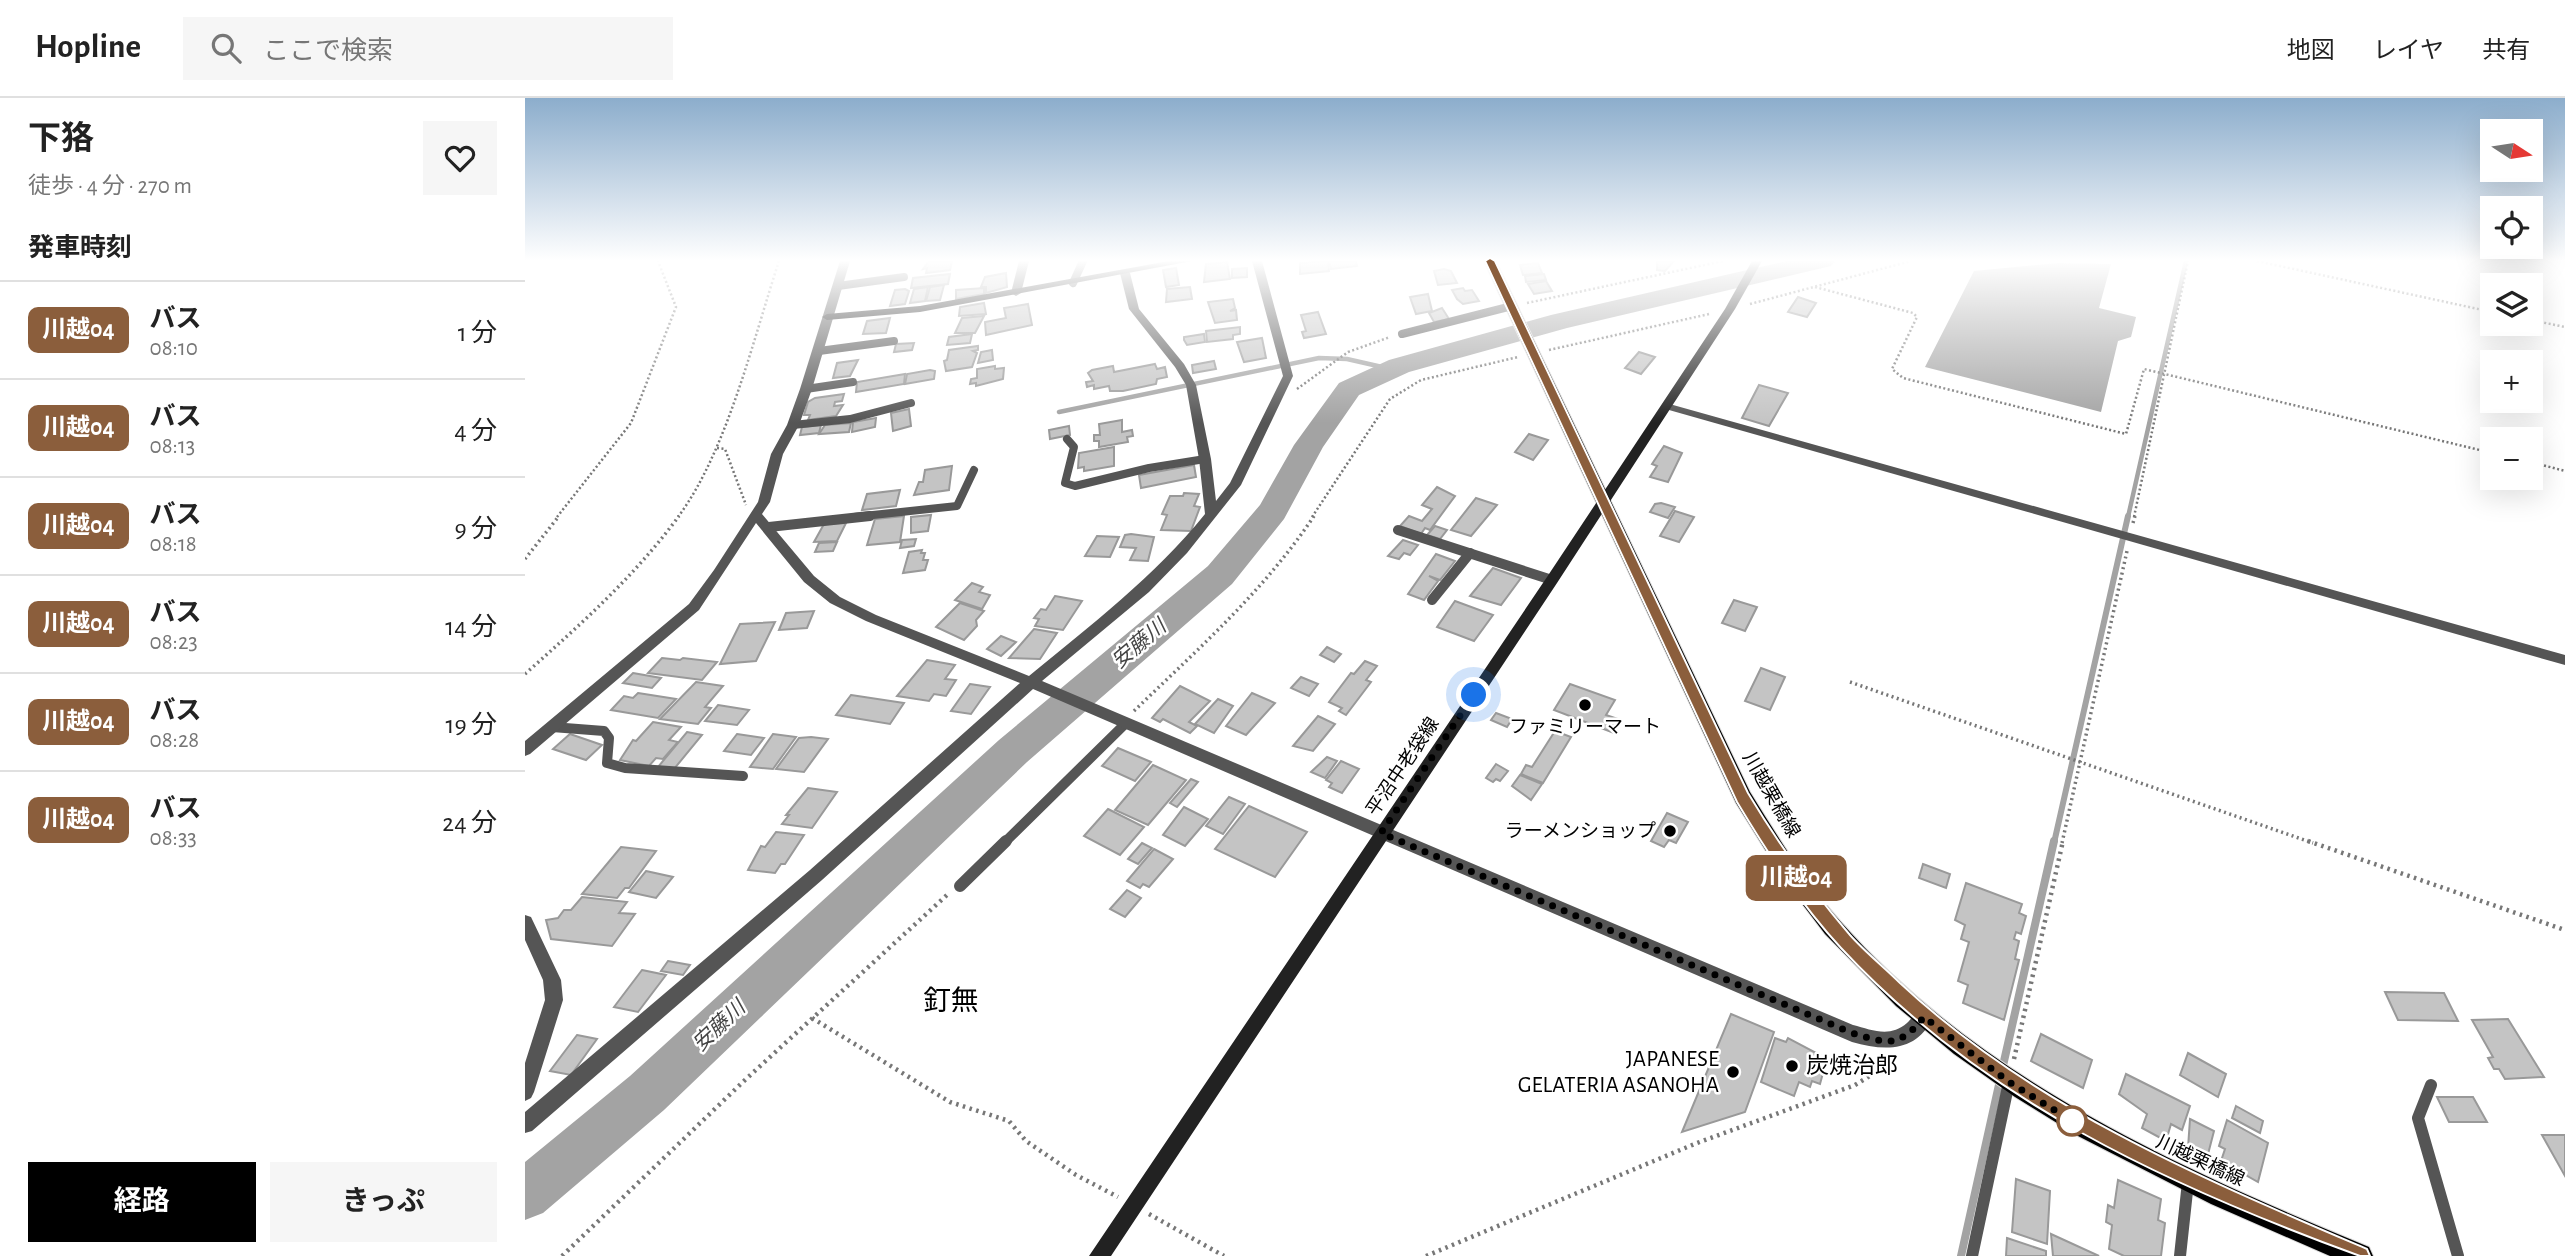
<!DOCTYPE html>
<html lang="ja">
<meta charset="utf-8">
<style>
body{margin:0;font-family:"Alegreya Sans","Noto Sans JP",sans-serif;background:#f6f6f6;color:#222;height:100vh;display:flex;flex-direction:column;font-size:26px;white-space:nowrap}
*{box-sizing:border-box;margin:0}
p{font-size:23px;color:#767676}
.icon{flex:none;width:38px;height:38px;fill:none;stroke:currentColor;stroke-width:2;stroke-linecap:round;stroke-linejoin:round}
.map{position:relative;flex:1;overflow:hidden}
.details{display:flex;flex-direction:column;background:#fff;width:525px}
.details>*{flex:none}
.badge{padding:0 14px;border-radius:10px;font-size:24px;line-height:46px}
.needle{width:46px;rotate:102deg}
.buttons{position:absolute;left:1955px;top:21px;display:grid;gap:14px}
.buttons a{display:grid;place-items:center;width:63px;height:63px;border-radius:0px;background:#fff;box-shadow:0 7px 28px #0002;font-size:35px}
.you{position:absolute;width:35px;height:35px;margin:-18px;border:5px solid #fff;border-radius:50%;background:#1a73e8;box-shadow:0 0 0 10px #1a73e833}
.map>.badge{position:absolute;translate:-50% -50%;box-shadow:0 0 0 4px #fff}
h2{padding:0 28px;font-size:26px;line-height:63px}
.round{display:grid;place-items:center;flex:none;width:74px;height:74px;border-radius:0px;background:#f6f6f6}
.head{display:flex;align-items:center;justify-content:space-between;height:119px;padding:0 28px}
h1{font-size:33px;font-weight:700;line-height:52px}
.action{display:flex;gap:14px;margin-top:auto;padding:14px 28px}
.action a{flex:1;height:80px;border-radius:0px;background:#000;color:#fff;font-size:28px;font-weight:700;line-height:80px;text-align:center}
.action a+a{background:#f6f6f6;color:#222}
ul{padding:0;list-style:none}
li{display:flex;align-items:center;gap:21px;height:98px;padding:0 28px;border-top:2px solid #e0e0e0}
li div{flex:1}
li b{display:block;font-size:26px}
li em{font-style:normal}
li .badge{min-width:77px;font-weight:700;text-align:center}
header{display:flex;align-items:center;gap:42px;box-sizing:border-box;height:98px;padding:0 35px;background:#fff;border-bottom:2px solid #e0e0e0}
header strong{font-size:33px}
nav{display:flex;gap:38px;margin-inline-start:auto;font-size:24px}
.search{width:490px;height:63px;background:#f6f6f6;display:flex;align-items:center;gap:18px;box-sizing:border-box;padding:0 24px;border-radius:0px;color:#767676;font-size:26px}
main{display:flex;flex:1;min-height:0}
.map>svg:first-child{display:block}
</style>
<header>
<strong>Hopline</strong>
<div class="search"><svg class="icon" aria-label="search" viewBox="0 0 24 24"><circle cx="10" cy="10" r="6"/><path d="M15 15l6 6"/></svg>ここで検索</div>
<nav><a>地図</a><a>レイヤ</a><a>共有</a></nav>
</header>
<main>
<section class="details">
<div class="head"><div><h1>下狢</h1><p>徒歩 · 4 分 · 270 m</p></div><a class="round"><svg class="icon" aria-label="heart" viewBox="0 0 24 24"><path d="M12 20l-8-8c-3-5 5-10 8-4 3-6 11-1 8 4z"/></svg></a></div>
<h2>発車時刻</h2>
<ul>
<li><span class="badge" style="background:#8b5e3c;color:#fff">川越04</span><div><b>バス</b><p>08:10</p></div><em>1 分</em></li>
<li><span class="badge" style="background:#8b5e3c;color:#fff">川越04</span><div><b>バス</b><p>08:13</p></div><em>4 分</em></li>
<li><span class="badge" style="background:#8b5e3c;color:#fff">川越04</span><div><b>バス</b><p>08:18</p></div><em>9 分</em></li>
<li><span class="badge" style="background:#8b5e3c;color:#fff">川越04</span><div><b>バス</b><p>08:23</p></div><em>14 分</em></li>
<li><span class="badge" style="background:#8b5e3c;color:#fff">川越04</span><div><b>バス</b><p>08:28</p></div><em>19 分</em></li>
<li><span class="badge" style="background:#8b5e3c;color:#fff">川越04</span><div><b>バス</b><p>08:33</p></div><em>24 分</em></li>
</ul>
<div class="action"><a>経路</a><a>きっぷ</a></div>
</section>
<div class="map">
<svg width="2040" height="1158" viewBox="0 0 2040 1158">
<rect width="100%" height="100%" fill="#fff"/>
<path fill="#a3a3a3" d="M1533,165L1586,166L1574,210L1611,219L1606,239L1593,243L1576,314L1400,269L1449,173Z"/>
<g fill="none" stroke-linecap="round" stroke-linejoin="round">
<g stroke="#a3a3a3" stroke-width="4.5">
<path d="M1283,163V166"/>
<path d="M534,314L794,260L822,261L866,271"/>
<path d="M1603,419L1661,163"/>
</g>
<path stroke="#a3a3a3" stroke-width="6" d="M1529,745L1603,418"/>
<g stroke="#a3a3a3" stroke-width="8">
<path d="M1477,972L1529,743"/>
<path d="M1436,1158L1475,982"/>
</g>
<path fill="#a3a3a3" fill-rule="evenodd" d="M1262,163H1310L1306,168L1042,230L884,274L834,297L798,349L759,421L707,486L502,664L139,1012L18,1115L0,1122V1064L105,978L474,642L683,468L735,407L769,347L814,285L864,262L1026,217Z"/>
</g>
<g fill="#c4c4c4" stroke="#999" stroke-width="2">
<path d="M404,163H427L425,172L401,175L402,170L398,171Z"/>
<path d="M803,163L804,173L775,176V165Z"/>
<path d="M804,163H831L832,168L806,171Z"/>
<path d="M1132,163H1149L1140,173L1132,172Z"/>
<path d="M702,164L705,181L679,184L681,166Z"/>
<path d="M1013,165L1017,175L998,177L995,167Z"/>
<path d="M651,170L654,187L641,189L638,172Z"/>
<path d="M722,170V179L707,180V171Z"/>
<path d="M919,171L926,173L932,185L913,187L909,173Z"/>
<path d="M481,175L482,189L461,195V189H456L460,179Z"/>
<path d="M425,176L423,186L386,190L388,180Z"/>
<path d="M1019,176L1021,182L1001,184L1000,178Z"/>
<path d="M1021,183L1027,193L1009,196L1003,186Z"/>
<path d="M419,187L415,202L401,203L405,189Z"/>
<path d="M403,189L400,203L385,205L389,191Z"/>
<path d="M665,189L667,201L641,204L642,191Z"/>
<path d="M459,190V196L431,201V192Z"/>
<path d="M938,190L940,193L947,192L954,203L938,206L932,201L927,192Z"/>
<path d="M380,191L384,193L380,206L365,208L370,192Z"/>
<path d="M903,196L907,213L891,216L885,199Z"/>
<path d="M1273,199L1291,205L1282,219L1263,214Z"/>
<path d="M708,201L710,210L705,213L711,212L712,222L690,225L683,204Z"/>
<path d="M459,205L461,216L434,218L435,209Z"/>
<path d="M503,206L507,227L461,237L460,224L481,220L479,210Z"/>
<path d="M917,210L924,221L909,224L904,215Z"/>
<path d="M793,214L801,236L779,240L777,234L781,233L776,217Z"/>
<path d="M459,218L450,235H430L437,220Z"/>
<path d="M365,220L361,235L338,236L342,223Z"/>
<path d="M715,229V236L708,237V241L682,244L681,233Z"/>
<path d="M447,236L445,245L422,247L424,239Z"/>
<path d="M679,236L680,244L662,247L659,242V239Z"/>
<path d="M737,240L741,260L719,264L712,244Z"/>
<path d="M389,245L387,252L369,254L371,246Z"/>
<path d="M453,248V252L448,253L452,255L447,269L421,273L419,263L422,262L424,252Z"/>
<path d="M467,252L468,262L453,265L456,254Z"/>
<path d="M1114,254L1130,259L1116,276L1100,270Z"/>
<path d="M333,262L325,278L308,280L312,265Z"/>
<path d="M689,263L691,271L668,275L667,267Z"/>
<path d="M630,266L632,271L640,269L642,279L632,281L631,286L598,293H585L584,288L569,291V287L562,289L561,284L568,283L563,275L567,272L588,268L589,274Z"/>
<path d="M470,268V271L479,270L478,281L451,288V285L445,286L446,281L452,280V271Z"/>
<path d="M405,272L410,273L409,281L380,286L382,276Z"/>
<path d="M380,276L379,286L331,294L332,284Z"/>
<path d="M1234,287L1263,295L1244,328L1217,320Z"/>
<path d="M319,296L317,303L310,304L309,308L318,307L311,318L283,322L285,317H279L283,304L290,300Z"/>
<path d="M384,311L386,328L368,333L366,315Z"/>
<path d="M351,320L350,329L327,334L328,324Z"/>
<path d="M597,322V334L607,332L608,338L602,339L603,344L574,349V343H569V337H575L574,326Z"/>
<path d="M326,325L324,334L294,336L300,327Z"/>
<path d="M296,327L294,335L275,337L277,329Z"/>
<path d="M544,328L545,337L525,341L524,332Z"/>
<path d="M1004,336L1023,342L1008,362L990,354Z"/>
<path d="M1139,348L1157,355L1143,384L1125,379L1132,368L1127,366Z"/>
<path d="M589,349V368L559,373V369L553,370L554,355Z"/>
<path d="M669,367L671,379L616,390L614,377Z"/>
<path d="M427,368L424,392L389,397L394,384H398L400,372Z"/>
<path d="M912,389L930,398L905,432L900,430L896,436L875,428L884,418L897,423L907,411L897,407Z"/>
<path d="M375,392L371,408L337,412L342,396Z"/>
<path d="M659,395L674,396L669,408L675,409L666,433L636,432L642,417L637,416L645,398H658Z"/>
<path d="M951,400L972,407L946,438L926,432Z"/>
<path d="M1136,405L1150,409L1143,420L1125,414L1130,406Z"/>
<path d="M1150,413L1169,419L1154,444L1135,438Z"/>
<path d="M406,417L403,433L386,435V419Z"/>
<path d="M379,418L375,444L342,447L350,421Z"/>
<path d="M321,425L312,443L289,444L299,426Z"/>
<path d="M910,428L922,432L915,441L902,437Z"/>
<path d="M606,436L629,439L623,463L605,462L611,450L595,449L600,437Z"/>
<path d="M572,438L594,439L585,459L560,458Z"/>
<path d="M391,441L389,448L375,450L377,442Z"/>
<path d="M878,442L893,447L885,457L879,455L874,461L863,458Z"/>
<path d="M312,444L308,453L290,454L294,445Z"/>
<path d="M397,452L396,455H400L398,462H403L400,472L378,475L384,454Z"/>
<path d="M911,456L930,463L915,482L904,478L913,483L899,502L883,496Z"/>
<path d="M968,470L996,480L976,507L945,498Z"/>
<path d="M447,485L458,489L454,494L465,497L457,511L430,502Z"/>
<path d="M530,498L557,503L538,532L510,528L514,521L509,520L516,511L521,512Z"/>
<path d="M1209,502L1232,509L1220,533L1197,525Z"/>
<path d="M930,503L968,517L949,543L912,529Z"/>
<path d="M435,505L459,513L451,522L452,528L439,542L411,529Z"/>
<path d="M289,513L282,530L254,532L261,515Z"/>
<path d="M250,524L231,563L195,566L215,526Z"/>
<path d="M509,531L532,535L515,561L484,560Z"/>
<path d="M476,538L491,544L476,558L462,551Z"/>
<path d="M802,549L816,556L809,564L795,557Z"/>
<path d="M137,560L155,562L158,560L192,564L177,582L123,575Z"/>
<path d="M402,562L430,567L420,581L431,582L421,598L409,596L404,603L372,598Z"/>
<path d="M840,563L852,568L841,582L846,584L821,617L814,613L817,610L804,604L826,575L829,576Z"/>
<path d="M1236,570L1260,579L1245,612L1220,603Z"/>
<path d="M108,575L136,580L127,590L98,585Z"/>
<path d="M776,579L793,586L784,598L766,590Z"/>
<path d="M171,584L198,588L180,609L186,610L173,626L135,621Z"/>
<path d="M445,586L465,589L446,616L426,613Z"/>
<path d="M1045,586L1090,602L1081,617L1096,622L1089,635L1029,612Z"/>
<path d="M655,588L685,603L664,624L672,628L665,635L638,621L635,624L627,620Z"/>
<path d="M113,595L151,601L133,620L86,612L99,598L108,600Z"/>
<path d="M727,595L750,605L721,637L701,628Z"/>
<path d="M326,597L379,605L365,626L311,617Z"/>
<path d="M693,601L708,608L689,635L670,626Z"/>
<path d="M193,607L224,612L212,627L180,623Z"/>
<path d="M971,615L987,621L982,629L966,622Z"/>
<path d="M793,618L810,626L788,653L768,648Z"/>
<path d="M128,624L156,629L144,642L153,644L138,661L131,660L124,668L95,662L108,642L111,643Z"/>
<path d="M1030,633L1046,639L1018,685L996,676L1001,667L1007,669Z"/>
<path d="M162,634L177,637L149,671L133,669Z"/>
<path d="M45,636L77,647L61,662L28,651Z"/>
<path d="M212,636L239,640L226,657L199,653Z"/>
<path d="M248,636L271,639L248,671L225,669Z"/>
<path d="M286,639L303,641L279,674L251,671L274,640Z"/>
<path d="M593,650L626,664L610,683L577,668Z"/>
<path d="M802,659L812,663L800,680L786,674Z"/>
<path d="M816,663L834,671L817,695L804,689L807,685L801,682Z"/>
<path d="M971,666L983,673L975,683L971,681L968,684L961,680Z"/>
<path d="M628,667L661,682L623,727L590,712Z"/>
<path d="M995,677L1017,686L1006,702L987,688Z"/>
<path d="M666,681L673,684L652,709L645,705Z"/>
<path d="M283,690L312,694L287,730L257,726L264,717H261Z"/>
<path d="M704,699L720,706L698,736L681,728Z"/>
<path d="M724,708L782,734L750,779L690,751Z"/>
<path d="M659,709L683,721L660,748L638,737Z"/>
<path d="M583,711L619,729L595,757L559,738Z"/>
<path d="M1142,715L1163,724L1151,745L1144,742L1139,749L1126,743Z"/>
<path d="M251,734L279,737L260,766H256L250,775L223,772L236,748L240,749Z"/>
<path d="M617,745L627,750L613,766L603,761Z"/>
<path d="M96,749L131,753L104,790H100L92,800L57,796Z"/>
<path d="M629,751L648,761L624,789L618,786L615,790L602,783Z"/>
<path d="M1398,766L1425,776L1421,790L1394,780Z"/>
<path d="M121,773L148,779L131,800L104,794Z"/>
<path d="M1441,785L1497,806L1494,815L1501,818L1496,836L1491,834L1489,841L1494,843L1490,861L1494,862L1479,922L1438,905L1443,887L1433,883L1444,844L1436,841L1440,827L1430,822Z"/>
<path d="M602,792L616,800L600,819L585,811Z"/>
<path d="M57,799L102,804L94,815L110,816L87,848L26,841L21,822L33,820L39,812H46Z"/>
<path d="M143,863L165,867L158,877L136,873Z"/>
<path d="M117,872L141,877L113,914L89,909Z"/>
<path d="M1860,894L1919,895L1933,923L1873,922Z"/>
<path d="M1206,916L1249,934L1220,1014L1157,1034Z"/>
<path d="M1983,921L2019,979L1980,981L1974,971H1969L1963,960L1968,959L1947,922Z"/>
<path d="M1516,936L1567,962L1558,990L1506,963Z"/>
<path d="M52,937L72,941L46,977L25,973Z"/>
<path d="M1250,940L1261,944L1263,940L1295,957L1290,973L1298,975L1295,986L1287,983L1285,989L1274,984L1269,998L1236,984Z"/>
<path d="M1663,955L1701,976L1693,999L1655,977Z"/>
<path d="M1601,976L1665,1008L1657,1032L1646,1026L1641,1043L1617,1030L1622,1016L1594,996Z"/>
<path d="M1912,999H1948L1962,1024H1924Z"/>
<path d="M1711,1008L1738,1023L1735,1035L1707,1020Z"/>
<path d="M1665,1021L1689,1033L1682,1060L1663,1050Z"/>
<path d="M1702,1022L1743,1045L1733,1084L1696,1063L1700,1051L1694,1048Z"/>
<path d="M2017,1037H2040V1078Z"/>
<path d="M1491,1081L1525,1093L1522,1146L1487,1134Z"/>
<path d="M1593,1082L1636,1101L1633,1122L1640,1125L1636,1158H1599L1584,1151L1587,1127L1581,1124L1583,1107L1589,1110Z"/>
<path d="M1526,1136L1574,1158H1528Z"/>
<path d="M1482,1140L1521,1153V1158H1481Z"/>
</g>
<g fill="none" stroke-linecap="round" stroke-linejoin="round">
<g stroke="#dbdbdb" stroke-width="2">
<path id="primary" d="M959,163H971L1225,694C1253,739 1281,785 1316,824C1455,982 1654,1070 1844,1149L1848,1158H1805L1686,1106L1553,1038L1490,999L1429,956L1371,908L1300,836L1259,782L1211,705Z"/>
</g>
<g stroke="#777" stroke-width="2.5" stroke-dasharray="2 2.5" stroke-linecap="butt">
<path d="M1732,163L1967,214"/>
<path d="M1290,189L1388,215L1392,219L1367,271L1378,280L1601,336L1619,271L1967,355"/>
<path d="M1002,205L1198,163"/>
<path d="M1225,206L1386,163"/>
<path d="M2006,222L2040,229"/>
<path d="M1024,252L1184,216"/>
<path d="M772,291L823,254L865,239"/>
<path d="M192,350L200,351L221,407"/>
<path d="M2006,364L2040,373"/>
<path d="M32,419L106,325L151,209L133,163"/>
<path d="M153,419C202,353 228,242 254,163"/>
<path d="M787,419L865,301L896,282L993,259"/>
<path d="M1609,419L1663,163"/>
</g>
<g stroke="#777" stroke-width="3.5" stroke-dasharray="2 3.5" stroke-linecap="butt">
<path d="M1608,425L1610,418"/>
<path d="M0,461L34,418"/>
<path d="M0,576C57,525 108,480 154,418"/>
<path d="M1325,584L1788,745"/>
<path d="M609,613C673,551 739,493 789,418"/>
<path d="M1537,745L1602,453"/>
</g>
<g stroke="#777" stroke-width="4.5" stroke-dasharray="2.5 4.5" stroke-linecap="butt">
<path d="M1783,743L2040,832"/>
<path d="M287,920L425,1004L484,1023L501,1043L551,1077L593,1099"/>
<path d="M1489,961L1538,743"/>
<path d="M624,1116L699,1158"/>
<path d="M37,1158L221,981L422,797"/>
<path d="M901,1158L1172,1045L1330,987L1348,976L1357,960"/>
</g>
<g stroke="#555" stroke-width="8">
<path d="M548,185L558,163"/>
<path d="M313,188L379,179"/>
<path d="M877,236L987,208"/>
<path d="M294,253L369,243"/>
<path d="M281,291L328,284"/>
<path d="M268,327L325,321L386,305"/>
<path d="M542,341L549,349L540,385L550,388L624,370L680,361"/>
<path d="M329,419L432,408L449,372"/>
</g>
<g stroke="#555" stroke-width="10">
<path d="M244,429L345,418"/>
<path d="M873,432L1027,482"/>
<path d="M907,502L945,455"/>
<path d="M27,629L79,633L84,640L82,665L100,670L218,678"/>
<path d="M479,745L600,626"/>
</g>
<g stroke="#555" stroke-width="12">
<path d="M435,788L481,743"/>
<path d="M1906,987L1893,1020L1933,1158"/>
<path d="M1447,1158L1484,984"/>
<path d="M1655,1158L1663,1084"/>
</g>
<g fill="#555" fill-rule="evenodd">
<path d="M315,163H325L287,291L274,327L258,356L245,404L237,416L289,478L315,499L351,517L504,578C566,527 629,479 680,416L674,361L661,287L650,269L604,211L595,175L600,172L605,175L614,211L659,266L671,287L686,361L691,403L705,385L758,278L727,163H737L768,278L716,387L662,455L624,494L517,583L1328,927C1347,932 1365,940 1382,925C1388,919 1391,914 1399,911L1405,913L1408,919C1392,955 1359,953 1327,944L508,591L297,782L7,1033L0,1035V1014L285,772L495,585L341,523L305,505L279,484L231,425L174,512L5,656L0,658V643L164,506L189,472L233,404L246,356L262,327L275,291Z"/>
<path d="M494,163H504L496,195L491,198L486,195Z"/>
<path d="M1141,305L2040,557V567L1137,310V306Z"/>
<path d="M0,817L6,819L36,882L38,902L9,994L6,1000L0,1003V965L20,902L18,882L0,842Z"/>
</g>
<g fill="#222" fill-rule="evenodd">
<path d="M644,163H667L395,214L302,222L297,219L302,216L395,208Z"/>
<path d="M1227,163H1237L1210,211L1032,485L586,1158H564L1022,479L1200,211Z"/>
</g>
<use href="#primary" fill="#000" fill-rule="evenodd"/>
</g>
<linearGradient id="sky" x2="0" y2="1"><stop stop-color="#8cadcc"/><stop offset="0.5" stop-color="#fff"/><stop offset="1" stop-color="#fff" stop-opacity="0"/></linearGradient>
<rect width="2040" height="325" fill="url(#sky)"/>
<path fill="#8b5e3c" stroke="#fff" stroke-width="2" d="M965,160L970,163L1223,695C1253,745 1287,793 1325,837C1340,854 1359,869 1375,885C1509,1010 1676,1080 1842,1151L1845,1158H1835C1646,1089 1458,1003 1316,850C1276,807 1242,754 1212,704L960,163Z"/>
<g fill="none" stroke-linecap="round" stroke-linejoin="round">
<path stroke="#000" stroke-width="7" stroke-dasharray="0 12.6" d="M949,597L856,735L1327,935C1363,946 1374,950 1399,919L1484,984L1552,1026L1547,1023"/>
</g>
<g fill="#000" stroke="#fff" stroke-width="2.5">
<circle cx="1060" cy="607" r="7"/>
<circle cx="1145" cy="733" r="7"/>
<circle cx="1267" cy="968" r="7"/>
<circle cx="1208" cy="974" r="7"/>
</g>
<circle fill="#fff" stroke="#8b5e3c" stroke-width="3.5" cx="1547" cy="1023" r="14"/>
<g text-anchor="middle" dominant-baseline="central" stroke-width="5" stroke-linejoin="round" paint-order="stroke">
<g font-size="19" fill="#000" stroke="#fff">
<text x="1060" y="629">ファミリーマート</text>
<text x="1131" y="733" text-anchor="end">ラーメンショップ</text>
</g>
<g font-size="19" fill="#000" stroke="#fff">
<text transform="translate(878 669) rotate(-56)">平沼中老袋線</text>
<text transform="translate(1246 697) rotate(60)">川越栗橋線</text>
<text transform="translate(1675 1063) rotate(25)">川越栗橋線</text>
</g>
<g font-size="21" font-style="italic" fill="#444" stroke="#fff">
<text transform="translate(614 546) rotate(-40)">安藤川</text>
<text transform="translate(194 928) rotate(-43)">安藤川</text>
</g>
<g font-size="23" fill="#000" stroke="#fff" text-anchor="end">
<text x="1194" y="961">JAPANESE<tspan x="1194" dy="26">GELATERIA ASANOHA</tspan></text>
<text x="1281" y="968" text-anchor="start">炭焼治郎</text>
</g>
<g font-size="28" fill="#000" stroke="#fff">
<text x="426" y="904">釘無</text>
</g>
</g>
</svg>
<div class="buttons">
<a><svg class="needle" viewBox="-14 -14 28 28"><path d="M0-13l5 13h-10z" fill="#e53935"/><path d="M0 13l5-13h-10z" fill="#767676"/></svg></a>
<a><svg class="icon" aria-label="locate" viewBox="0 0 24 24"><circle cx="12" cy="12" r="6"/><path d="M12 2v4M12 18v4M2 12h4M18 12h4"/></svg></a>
<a><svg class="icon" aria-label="layers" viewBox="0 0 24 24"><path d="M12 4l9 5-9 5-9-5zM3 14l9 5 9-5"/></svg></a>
<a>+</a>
<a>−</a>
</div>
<div class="you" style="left:949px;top:597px"></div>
<b class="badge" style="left:1271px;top:780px;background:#8b5e3c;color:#fff">川越04</b>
</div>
</main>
